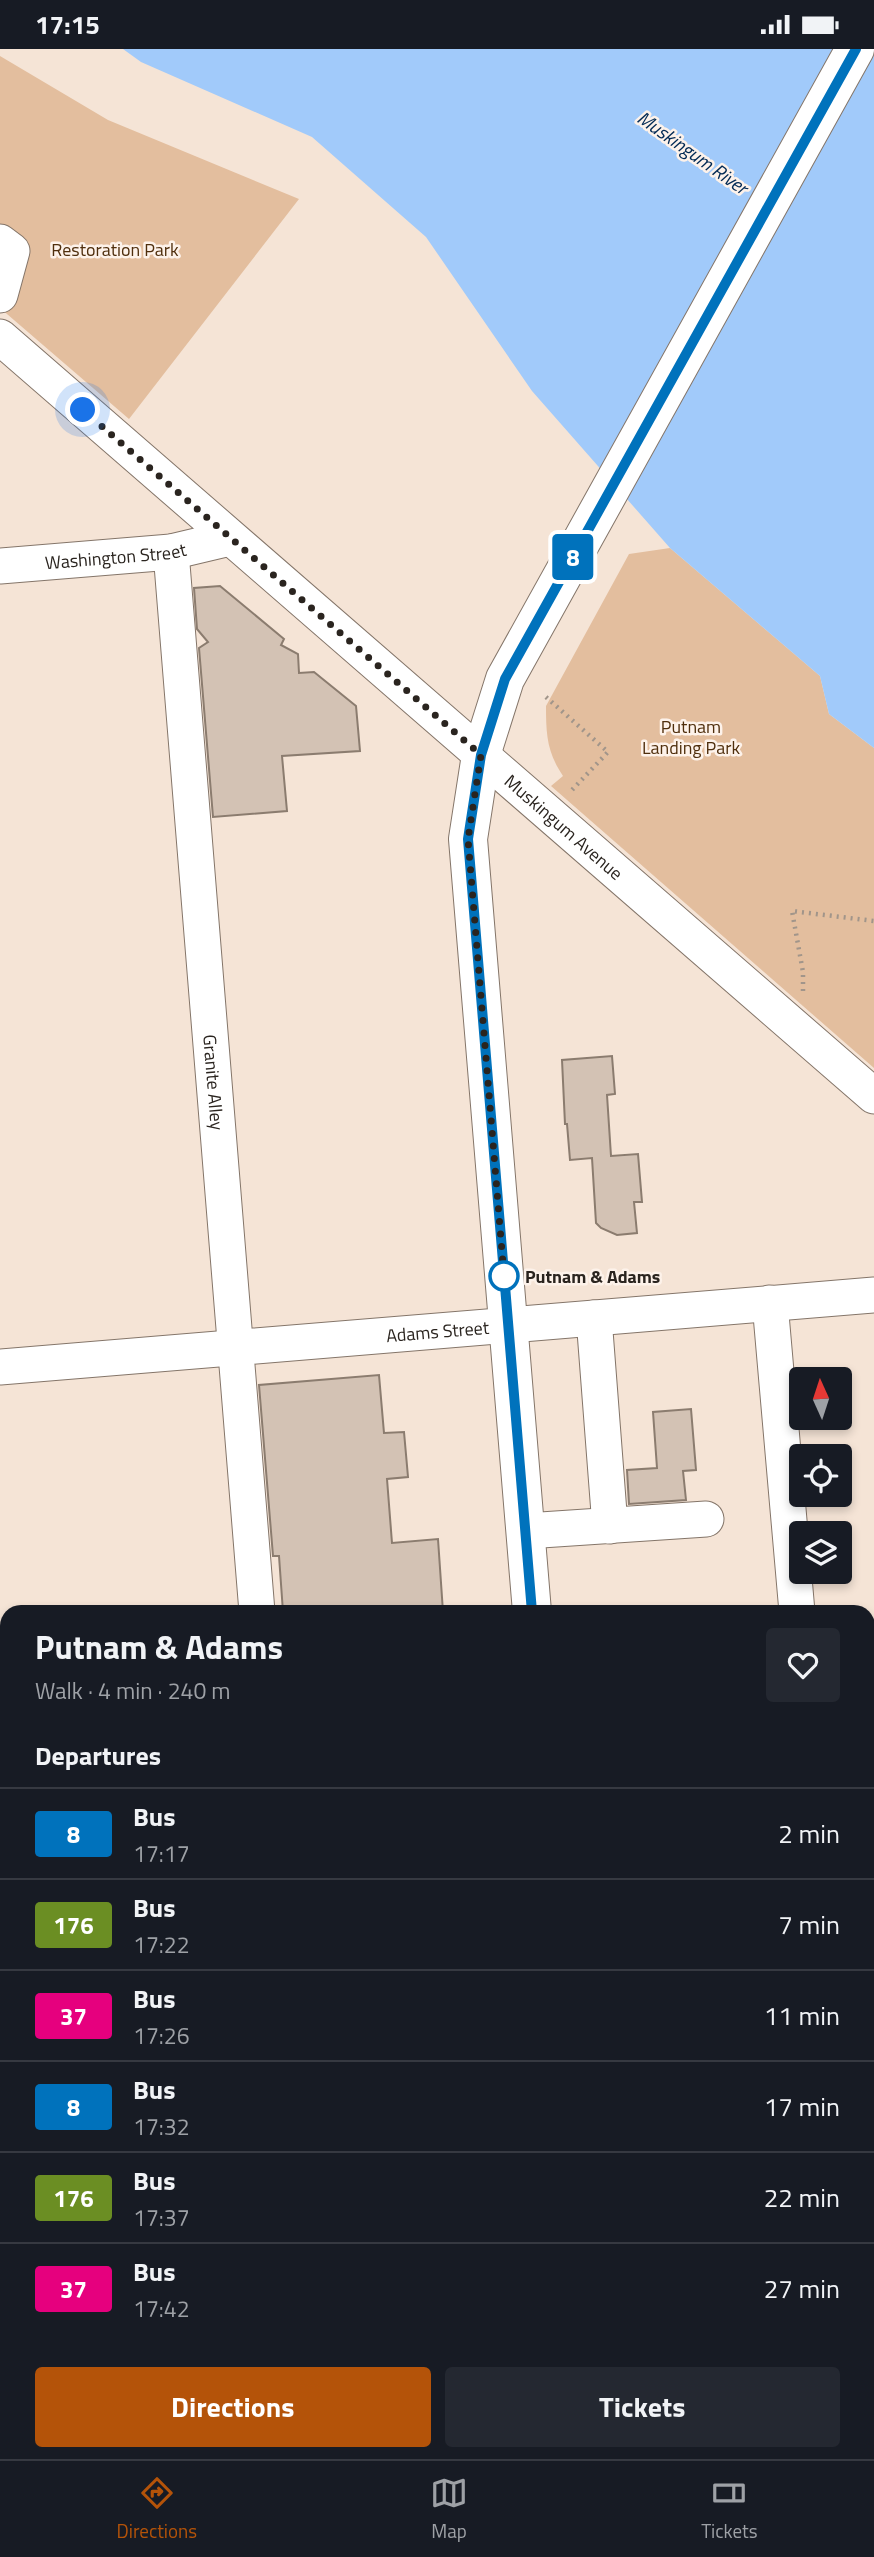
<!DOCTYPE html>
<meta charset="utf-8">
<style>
body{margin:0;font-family:"Titillium Web",sans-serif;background:#242831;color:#f1f3f6;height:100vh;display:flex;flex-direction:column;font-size:26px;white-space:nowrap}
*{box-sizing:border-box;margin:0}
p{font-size:23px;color:#9ea1a6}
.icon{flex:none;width:38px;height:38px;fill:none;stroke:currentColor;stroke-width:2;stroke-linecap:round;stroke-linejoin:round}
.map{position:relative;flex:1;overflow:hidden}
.drawer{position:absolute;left:0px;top:1556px;width:875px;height:856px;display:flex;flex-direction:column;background:#171b24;border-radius:21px 21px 0 0;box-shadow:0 4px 10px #0003}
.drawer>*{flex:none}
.badge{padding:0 14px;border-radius:5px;font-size:24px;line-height:46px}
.needle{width:46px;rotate:357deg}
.fabs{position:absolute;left:789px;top:1318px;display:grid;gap:14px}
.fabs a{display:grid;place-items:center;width:63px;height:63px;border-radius:7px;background:#171b24;box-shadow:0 4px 10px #0003;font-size:35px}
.you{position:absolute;width:35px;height:35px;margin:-18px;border:5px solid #fff;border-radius:50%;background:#1a73e8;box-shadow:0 0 0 10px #1a73e833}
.map>.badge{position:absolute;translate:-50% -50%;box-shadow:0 0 0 4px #fff}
h2{padding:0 35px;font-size:26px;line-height:63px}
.round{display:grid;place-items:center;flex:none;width:74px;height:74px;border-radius:7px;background:#242831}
.overview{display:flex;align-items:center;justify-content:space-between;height:119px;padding:0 35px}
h1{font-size:33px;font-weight:700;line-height:52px}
.cta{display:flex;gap:14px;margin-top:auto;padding:14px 35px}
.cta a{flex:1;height:80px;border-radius:7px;background:#b45309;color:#fff;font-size:28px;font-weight:700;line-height:80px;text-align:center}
.cta a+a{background:#242831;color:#f1f3f6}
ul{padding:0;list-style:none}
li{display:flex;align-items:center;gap:21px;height:91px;padding:0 35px;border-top:2px solid #363941}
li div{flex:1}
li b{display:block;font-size:26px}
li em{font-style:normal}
li .badge{min-width:77px;font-weight:700;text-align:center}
.status{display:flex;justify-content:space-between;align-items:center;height:49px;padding:0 35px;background:#171b24;direction:ltr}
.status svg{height:19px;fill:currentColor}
.tabs{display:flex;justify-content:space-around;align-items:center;height:98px;border-top:2px solid #363941;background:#171b24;font-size:19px;color:#9ea1a6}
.tabs a{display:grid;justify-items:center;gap:4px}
.tabs .selected{color:#b45309}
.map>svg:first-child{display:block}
</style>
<div class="status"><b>17:15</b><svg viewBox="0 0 49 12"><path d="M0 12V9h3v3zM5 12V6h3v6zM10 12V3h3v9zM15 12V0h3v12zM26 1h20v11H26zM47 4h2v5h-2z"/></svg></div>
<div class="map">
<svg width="874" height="2410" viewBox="0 0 874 2410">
<rect width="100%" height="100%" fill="#f5e4d6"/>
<g fill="#e3be9e">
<path d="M0,7L108,71L299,150L129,370L0,259Z"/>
<path d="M670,499L820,627L829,665L874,699V1019L551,737L563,727C547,703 546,686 546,657L629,505Z"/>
</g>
<path fill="#a1cafa" d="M123,0H874V699L829,665L820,627L670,499L532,342L426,188L312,88L141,13Z"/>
<g fill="#d3c2b4" stroke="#8b7c6f" stroke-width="2">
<path d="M220,537L284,590L281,596L298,605L299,624L314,623L356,657L360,702L282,707L287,762L213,768L199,599L208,593L197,580L194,539Z"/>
<path d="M612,1007L615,1045L607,1046L611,1107L638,1105L642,1153H634L637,1184L617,1186L601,1179L596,1174L592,1109L570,1111L567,1075H565L562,1011Z"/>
<path d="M379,1326L384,1384L404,1383L408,1428L387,1430L392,1494L438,1490L443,1563H283L279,1507H273L259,1336Z"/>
<path d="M691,1360L696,1421L683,1422L686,1451L629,1455L627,1421L657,1419L653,1363Z"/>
</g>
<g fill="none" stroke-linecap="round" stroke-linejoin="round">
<g stroke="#847569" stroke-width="37">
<g id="minor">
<path d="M0,193L12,202L0,246"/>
<path id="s1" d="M0,288L874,1047"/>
<path id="s2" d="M171,503L257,1563"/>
<path id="s3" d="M0,517L171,503L230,489"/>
<path d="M770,1254L797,1563"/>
<path d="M594,1269L610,1477"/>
<path id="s4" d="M0,1318L874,1246"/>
<path d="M526,1482L706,1470"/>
<path d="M0,1816L7,1900"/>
<path d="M0,1980L7,1979"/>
<path d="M868,2040L874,2039"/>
<path d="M868,2305L874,2373"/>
<path d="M49,2404L50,2410"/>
<path d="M328,2404V2410"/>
</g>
</g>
<g stroke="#847569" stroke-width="40">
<g id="major">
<path d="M532,1563L468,790L481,706L505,630L855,0"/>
<path d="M603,2404V2410"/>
</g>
</g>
<g stroke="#a1958a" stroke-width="4.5" stroke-dasharray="2 5" stroke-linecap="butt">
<path d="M546,648L608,703L571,742"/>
<path d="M803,942V923L792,862L874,872"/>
</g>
<use href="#minor" stroke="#fff" stroke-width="35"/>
<use href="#major" stroke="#fff" stroke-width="38"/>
</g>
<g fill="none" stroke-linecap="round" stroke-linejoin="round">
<g stroke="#fff" stroke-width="16">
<path id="line" d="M532,1563L468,790L481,706L505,630L856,0"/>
</g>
<use href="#line" stroke="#0072bc" stroke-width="10"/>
<path stroke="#2a241f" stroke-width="7" stroke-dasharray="0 12.6" d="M83,361L481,706L468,790L504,1227"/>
</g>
<circle fill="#fff" stroke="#0072bc" stroke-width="3.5" cx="504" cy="1227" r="14"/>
<g text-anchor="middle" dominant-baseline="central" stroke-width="5" stroke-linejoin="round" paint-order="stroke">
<g font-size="18" fill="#4f2e0c" stroke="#fdf2ea">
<text x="115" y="200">Restoration Park</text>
<text x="691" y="677">Putnam<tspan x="691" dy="21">Landing Park</tspan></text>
</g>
<g font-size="18" fill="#2a241f" stroke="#fdf2ea">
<text stroke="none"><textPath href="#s3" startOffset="116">Washington Street</textPath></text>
<text stroke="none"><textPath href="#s1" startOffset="747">Muskingum Avenue</textPath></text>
<text stroke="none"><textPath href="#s2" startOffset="532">Granite Alley</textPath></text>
<text stroke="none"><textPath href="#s4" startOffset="439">Adams Street</textPath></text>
</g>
<g font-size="18" font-weight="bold" fill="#2a241f" stroke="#fdf2ea" text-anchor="start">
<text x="525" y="1227">Putnam &amp; Adams</text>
</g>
<g font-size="19" font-style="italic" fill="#002954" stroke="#fdf2ea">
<text transform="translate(693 103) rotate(35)">Muskingum River</text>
</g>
</g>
</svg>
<div class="fabs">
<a><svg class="needle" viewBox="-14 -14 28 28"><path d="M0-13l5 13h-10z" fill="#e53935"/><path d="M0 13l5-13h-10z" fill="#9ea1a6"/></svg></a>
<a><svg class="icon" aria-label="locate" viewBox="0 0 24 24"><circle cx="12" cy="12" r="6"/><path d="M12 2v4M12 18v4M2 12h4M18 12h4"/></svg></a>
<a><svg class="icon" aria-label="layers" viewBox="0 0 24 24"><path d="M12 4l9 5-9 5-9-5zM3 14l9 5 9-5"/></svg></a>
</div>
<div class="you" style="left:83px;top:361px"></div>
<b class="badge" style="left:573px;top:508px;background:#0072bc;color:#fff">8</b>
<section class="drawer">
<div class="overview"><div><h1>Putnam &amp; Adams</h1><p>Walk · 4 min · 240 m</p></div><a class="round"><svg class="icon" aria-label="heart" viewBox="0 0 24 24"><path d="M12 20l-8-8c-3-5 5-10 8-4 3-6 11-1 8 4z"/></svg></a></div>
<h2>Departures</h2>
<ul>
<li><span class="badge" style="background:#0072bc;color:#fff">8</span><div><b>Bus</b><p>17:17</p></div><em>2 min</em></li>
<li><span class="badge" style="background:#6b8e23;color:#fff">176</span><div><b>Bus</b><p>17:22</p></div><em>7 min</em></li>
<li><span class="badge" style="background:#e6007e;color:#fff">37</span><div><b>Bus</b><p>17:26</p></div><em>11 min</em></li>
<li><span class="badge" style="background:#0072bc;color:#fff">8</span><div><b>Bus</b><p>17:32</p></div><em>17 min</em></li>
<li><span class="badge" style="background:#6b8e23;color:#fff">176</span><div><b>Bus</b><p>17:37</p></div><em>22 min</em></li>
<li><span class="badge" style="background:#e6007e;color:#fff">37</span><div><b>Bus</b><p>17:42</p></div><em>27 min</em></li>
</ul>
<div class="cta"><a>Directions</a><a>Tickets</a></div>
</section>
</div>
<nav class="tabs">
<a class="selected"><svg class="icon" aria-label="directions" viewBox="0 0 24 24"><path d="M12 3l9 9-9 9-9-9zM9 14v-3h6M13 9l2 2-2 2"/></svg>Directions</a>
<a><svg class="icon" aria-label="map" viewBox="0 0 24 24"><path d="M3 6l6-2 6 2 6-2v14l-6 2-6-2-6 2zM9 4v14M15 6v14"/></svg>Map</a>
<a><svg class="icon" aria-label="tickets" viewBox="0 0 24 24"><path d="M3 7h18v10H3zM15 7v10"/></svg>Tickets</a>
</nav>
